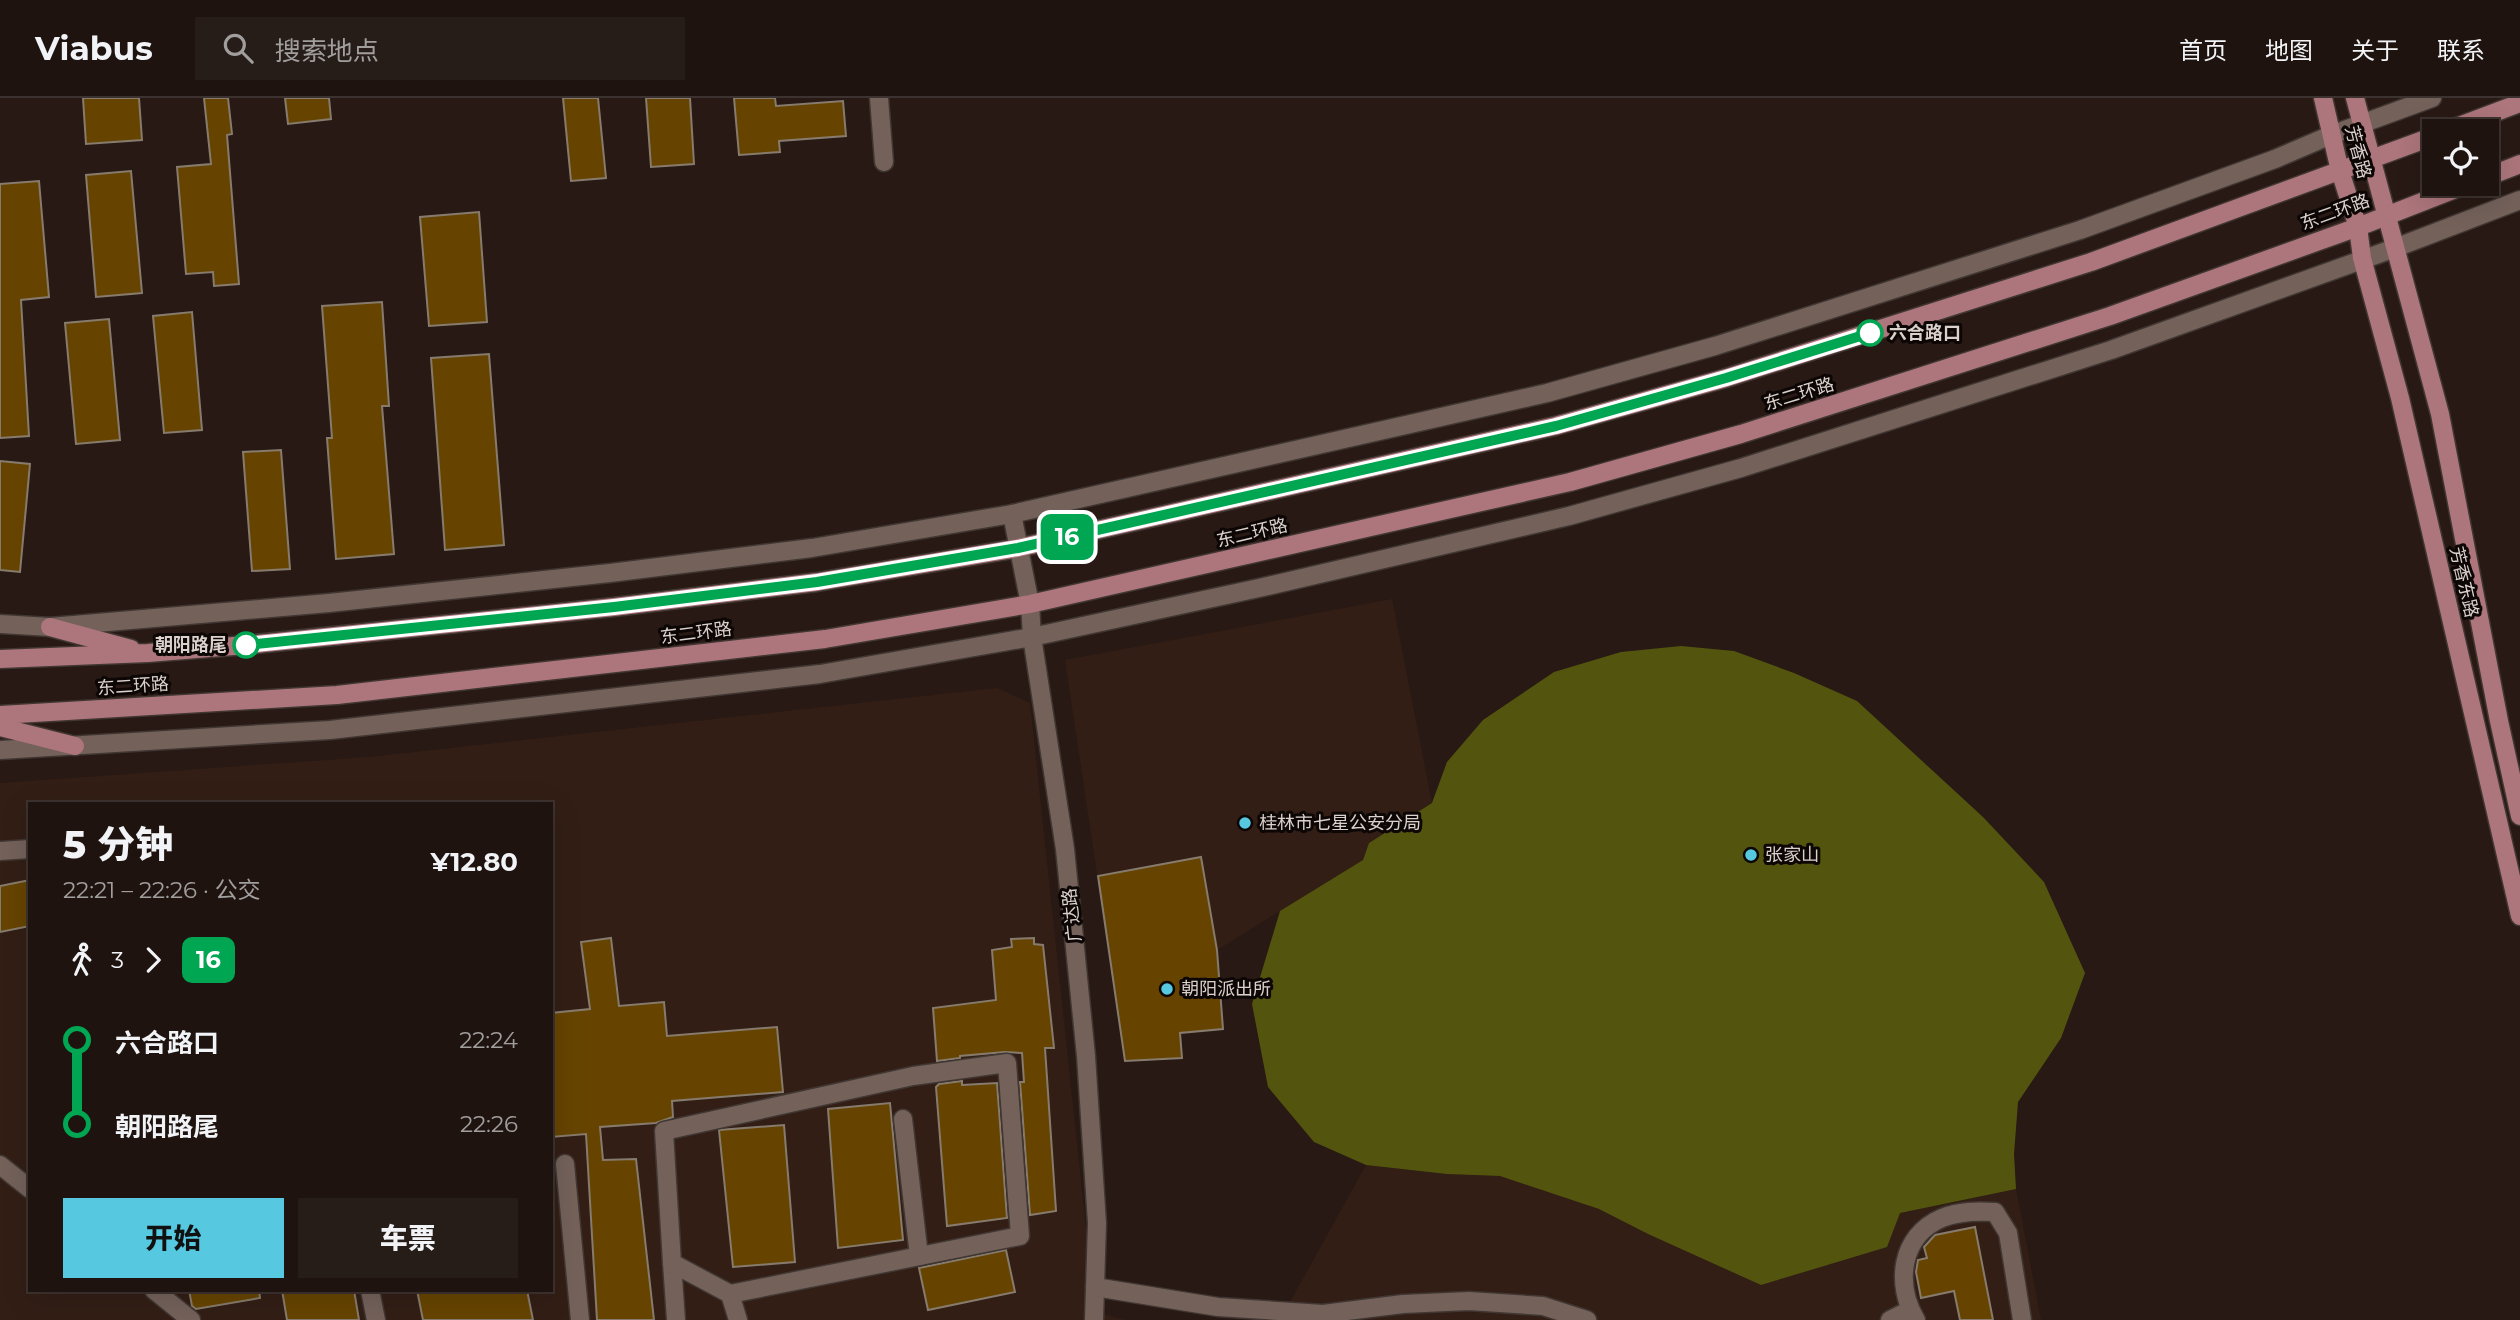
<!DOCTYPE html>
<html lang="zh">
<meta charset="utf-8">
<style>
body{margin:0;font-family:Montserrat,"Noto Sans SC",sans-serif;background:#261c18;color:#f1f3f6;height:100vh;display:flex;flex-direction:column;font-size:26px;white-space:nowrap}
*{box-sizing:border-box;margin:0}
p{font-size:23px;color:#a19e9e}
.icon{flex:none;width:38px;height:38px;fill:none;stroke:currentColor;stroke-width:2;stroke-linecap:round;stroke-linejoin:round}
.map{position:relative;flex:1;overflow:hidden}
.drawer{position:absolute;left:28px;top:704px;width:525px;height:490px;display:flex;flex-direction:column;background:#1e130f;border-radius:0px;box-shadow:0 7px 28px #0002,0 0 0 2px #3c322f}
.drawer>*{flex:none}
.badge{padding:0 14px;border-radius:10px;font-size:24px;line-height:46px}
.fabs{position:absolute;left:2422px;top:21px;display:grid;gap:14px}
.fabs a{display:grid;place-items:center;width:77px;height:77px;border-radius:0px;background:#1e130f;box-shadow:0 7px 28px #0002,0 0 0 2px #3c322f;font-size:35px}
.map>.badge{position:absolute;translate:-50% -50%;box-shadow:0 0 0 4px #fff}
.legs{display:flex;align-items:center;gap:10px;height:77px;padding:0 35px;font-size:23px}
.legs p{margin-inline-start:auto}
.head{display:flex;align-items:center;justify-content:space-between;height:119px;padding:0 35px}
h1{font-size:38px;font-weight:800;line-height:52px}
.button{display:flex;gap:14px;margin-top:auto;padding:14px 35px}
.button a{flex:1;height:80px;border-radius:0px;background:#56c9e1;color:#111;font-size:28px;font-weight:800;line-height:80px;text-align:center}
.button a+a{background:#261c18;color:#f1f3f6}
ul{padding:0 35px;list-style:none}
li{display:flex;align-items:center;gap:24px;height:84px;font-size:26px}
li i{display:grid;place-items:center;width:10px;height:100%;margin:0 9px;background:currentColor}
li i::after{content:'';width:18px;height:18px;margin:-9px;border:5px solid;border-radius:50%;background:#1e130f}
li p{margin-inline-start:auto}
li:first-child i{background:linear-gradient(#0000 50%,currentColor 0)}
li:last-child i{background:linear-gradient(currentColor 50%,#0000 0)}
header{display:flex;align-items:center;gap:42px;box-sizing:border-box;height:98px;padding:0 35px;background:#1e130f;border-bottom:2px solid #3c322f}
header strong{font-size:33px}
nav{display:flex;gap:38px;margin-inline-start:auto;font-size:24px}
.search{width:490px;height:63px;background:#261c18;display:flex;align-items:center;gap:18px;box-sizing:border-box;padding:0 24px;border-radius:0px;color:#a19e9e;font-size:26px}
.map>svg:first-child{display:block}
</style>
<header>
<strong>Viabus</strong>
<div class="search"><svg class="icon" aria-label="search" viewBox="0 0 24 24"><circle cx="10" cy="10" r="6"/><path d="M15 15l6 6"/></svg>搜索地点</div>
<nav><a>首页</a><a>地图</a><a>关于</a><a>联系</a></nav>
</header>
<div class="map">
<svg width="2520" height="1222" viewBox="0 0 2520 1222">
<rect width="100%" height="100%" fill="#281914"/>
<g fill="#321e15" fill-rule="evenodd">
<path d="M1392,501L1432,705L1369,745L1363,762L1217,852L1223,931L1180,935L1182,960L1125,963L1065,562Z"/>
<path d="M997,590L1030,605L1095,1214L1125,1222H0V685L369,659ZM30,705H551V1192H30Z"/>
<path d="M1366,1067L1447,1076L1500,1078L1599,1111L1648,1136L1761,1187L1900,1115L2016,1091L2041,1222H1280Z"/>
</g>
<path fill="#53550e" d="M1681,548L1734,553L1794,575L1857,603L1983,719L2044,784L2085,875L2061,940L2018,1004L2014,1056L2016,1091L1900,1115L1887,1149L1761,1187L1648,1136L1599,1111L1500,1078L1447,1076L1366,1067L1314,1044L1268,989L1252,906L1280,813L1363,762L1369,745L1432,705L1447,664L1483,622L1554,574L1621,554Z"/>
<g fill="#640" stroke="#867b6c" stroke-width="2">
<path d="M83,0H139L142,42L86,46Z"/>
<path d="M204,0H228L232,36L227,37L239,186L214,188L213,174L186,176L177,69L211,66Z"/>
<path d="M285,0H329L331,21L288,26Z"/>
<path d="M563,0H598L606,80L571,83Z"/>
<path d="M646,0H690L694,66L651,69Z"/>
<path d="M734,0H775L776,8L843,3L846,38L779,43L780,54L739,57Z"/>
<path d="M131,73L142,195L96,199L86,77Z"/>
<path d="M39,83L49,199L21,202L29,338L0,340V86Z"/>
<path d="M479,114L487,224L429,228L420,119Z"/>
<path d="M382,204L389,308H382L394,456L336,461L327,340H332L322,208Z"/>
<path d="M192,214L202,332L164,335L153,218Z"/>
<path d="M109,221L120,342L76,346L65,225Z"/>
<path d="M489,256L504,447L445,452L431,260Z"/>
<path d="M281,352L290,471L252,473L243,354Z"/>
<path d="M0,363L30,366L20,474L0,472Z"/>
<path d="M1201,759L1217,852L1223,931L1180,935L1182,960L1125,963L1098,778Z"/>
<path d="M30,782V828L0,834V788Z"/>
<path d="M611,840L619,908L664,904L667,938L777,929L783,994L672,1003L673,1019L656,1025L600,1029L603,1062L636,1061L654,1222H597L586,1036L551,1039V915L590,911L581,844Z"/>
<path d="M1034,840V846L1043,847L1054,950H1045L1056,1113L1030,1117L1020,984H1024L1022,955L1005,954L960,958V960L937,963L933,910L996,902L992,852L1012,849L1011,841Z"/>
<path d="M962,983V987L997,985L1007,1120L947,1128L936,989L939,986Z"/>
<path d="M890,1005L903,1142L838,1150L828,1011Z"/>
<path d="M784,1027L795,1164L733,1169L719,1032Z"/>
<path d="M1975,1129L1993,1222H1960L1954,1193L1921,1200L1916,1174L1918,1162L1927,1160L1924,1149L1935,1137Z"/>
<path d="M1006,1152L1015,1194L928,1212L919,1170Z"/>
<path d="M189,1192H259L260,1200L196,1211L192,1208Z"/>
<path d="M282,1192H354L359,1222H287Z"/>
<path d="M417,1192H527L533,1222H423Z"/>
</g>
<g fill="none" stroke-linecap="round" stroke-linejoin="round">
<g stroke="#403632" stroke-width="21">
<g id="minor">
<path d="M879,0L884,64"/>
<path d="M1012,416L1030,506L1032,539L1065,751L1086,958L1097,1125L1094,1222"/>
<path d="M0,526L50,529L329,505L610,475L812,450L1012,416L1547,295L1715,248L2080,132L2275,61L2331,37L2432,0"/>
<path d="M0,652L330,632L820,576L1032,539L1259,490L1569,418L1741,370L2111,252L2395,150L2520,102"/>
<path d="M0,753L30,751"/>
<path d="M903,1021L919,1158"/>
<path d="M565,1066L580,1222"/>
<path d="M0,1067L30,1091"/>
<path d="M672,1165L676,1222"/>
<path d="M1095,1189L1218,1209L1323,1216L1403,1206L1469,1203L1543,1208L1587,1222"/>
<path d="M154,1192L191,1222"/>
<path d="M370,1192L376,1222"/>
<path d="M730,1196L1020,1138L1007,965L913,978L664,1033L672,1165L730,1196L738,1222"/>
<path d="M1890,1222L1910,1212"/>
<path d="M1916,1222C1895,1186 1900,1138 1942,1120C1959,1113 1977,1113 1995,1114L2008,1135L2022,1222"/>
</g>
</g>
<g stroke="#403632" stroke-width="21">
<g id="major">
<path d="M2323,0L2340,73L2358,129L2362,160L2400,300L2520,818"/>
<path d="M2355,0L2440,316L2499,623L2520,718"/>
<path d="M2446,33L2520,5"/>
<path d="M2487,79L2520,66"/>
<path d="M50,529L131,551"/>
<path d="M0,561L148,555L246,547L614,509L817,484L1018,450L1555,328L1726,280L2091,164L2434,38"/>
<path d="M0,617L337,597L825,541L1030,506L1570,384L1741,336L2110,218L2358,129L2468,86"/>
<path d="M0,629L75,648"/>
</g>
</g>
<use href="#minor" stroke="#73615a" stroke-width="18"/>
<use href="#major" stroke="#ad757c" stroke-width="18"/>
</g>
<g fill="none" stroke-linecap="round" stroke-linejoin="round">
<g stroke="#fff" stroke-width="16">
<path id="line-1" d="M246,547L614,509L817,484L1018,450L1556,328L1726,280L1870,235"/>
</g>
<use href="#line-1" stroke="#00a651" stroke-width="10"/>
</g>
<g fill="#fff" stroke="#00a651" stroke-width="3.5">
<circle cx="1870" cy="235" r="12"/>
<circle cx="246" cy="547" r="12"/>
</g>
<g fill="#56c9e1" stroke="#0c0605" stroke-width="2.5">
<circle cx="1245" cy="725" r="7"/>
<circle cx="1751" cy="757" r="7"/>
<circle cx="1167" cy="891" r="7"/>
</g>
<g text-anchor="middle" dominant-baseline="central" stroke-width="6" stroke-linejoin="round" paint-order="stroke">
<g font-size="18" fill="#dad0cc" stroke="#0c0605">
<text transform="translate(2358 54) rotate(75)">芳香路</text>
<text transform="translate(2335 114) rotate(-20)">东二环路</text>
<text transform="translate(1799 296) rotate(-17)">东二环路</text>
<text transform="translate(1252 435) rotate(-13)">东二环路</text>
<text transform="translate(2464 484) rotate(77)">芳香东路</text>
<text transform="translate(696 535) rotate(-7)">东二环路</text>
<text transform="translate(133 588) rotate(-4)">东二环路</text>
<text transform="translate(1072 817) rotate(-96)">广达路</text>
</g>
<g font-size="18" font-weight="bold" fill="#dad0cc" stroke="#0c0605" text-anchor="start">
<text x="1889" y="235">六合路口</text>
<text x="227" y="547" text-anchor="end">朝阳路尾</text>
</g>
<g font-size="18" fill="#dad0cc" stroke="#0c0605" text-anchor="start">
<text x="1259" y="725">桂林市七星公安分局</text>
<text x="1765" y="757">张家山</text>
<text x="1181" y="891">朝阳派出所</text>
</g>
</g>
</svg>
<div class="fabs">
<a><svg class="icon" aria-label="locate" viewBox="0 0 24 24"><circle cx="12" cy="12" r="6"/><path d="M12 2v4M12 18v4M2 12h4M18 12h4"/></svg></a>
</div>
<b class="badge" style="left:1067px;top:439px;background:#00a651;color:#fff">16</b>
<section class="drawer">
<div class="head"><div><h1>5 分钟</h1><p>22:21 – 22:26 · 公交</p></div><b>¥12.80</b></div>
<div class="legs"><svg class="icon" aria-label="walk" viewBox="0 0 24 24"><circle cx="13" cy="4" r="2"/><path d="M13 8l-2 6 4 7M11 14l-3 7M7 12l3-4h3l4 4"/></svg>3<svg class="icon" aria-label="forward" viewBox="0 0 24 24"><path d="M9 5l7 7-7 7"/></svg><b class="badge" style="background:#00a651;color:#fff">16</b></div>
<ul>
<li><i style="color:#00a651"></i><b>六合路口</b><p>22:24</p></li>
<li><i style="color:#00a651"></i><b>朝阳路尾</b><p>22:26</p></li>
</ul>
<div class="button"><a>开始</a><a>车票</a></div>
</section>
</div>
